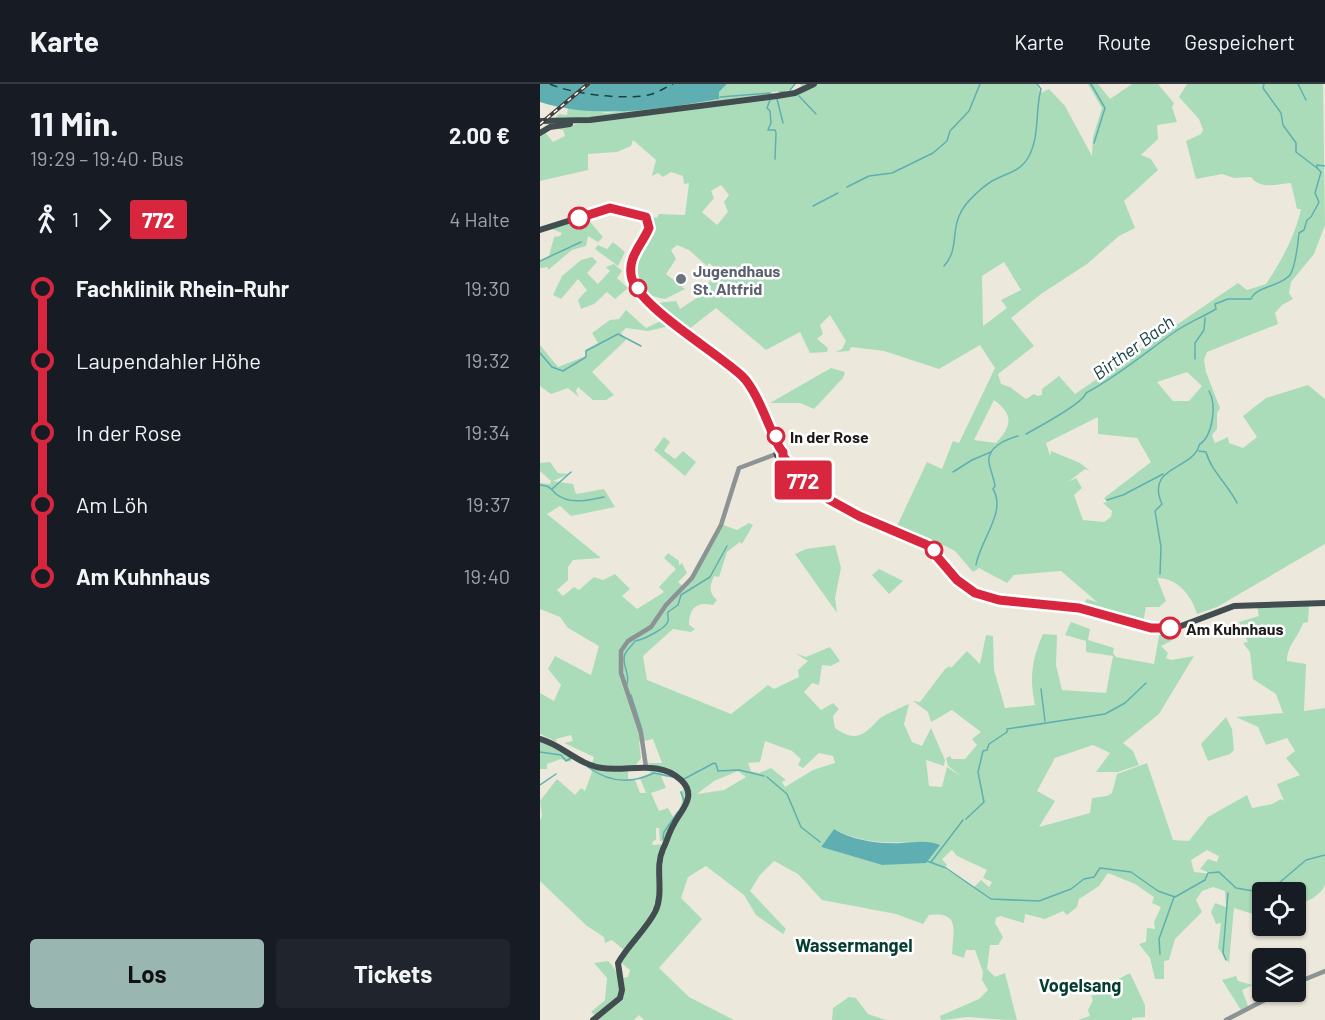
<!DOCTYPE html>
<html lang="de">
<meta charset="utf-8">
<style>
body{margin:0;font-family:Barlow,sans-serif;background:#20242c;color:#f1f3f6;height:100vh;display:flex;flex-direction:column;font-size:22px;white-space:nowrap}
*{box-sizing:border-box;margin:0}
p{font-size:20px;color:#9ea1a6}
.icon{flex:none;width:33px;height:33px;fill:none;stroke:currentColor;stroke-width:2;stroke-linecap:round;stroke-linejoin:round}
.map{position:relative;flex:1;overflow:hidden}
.panel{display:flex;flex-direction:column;background:#171b24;width:540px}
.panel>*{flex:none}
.badge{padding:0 12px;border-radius:4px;font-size:21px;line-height:39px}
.tools{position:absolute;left:712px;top:798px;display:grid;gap:12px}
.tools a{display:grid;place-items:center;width:54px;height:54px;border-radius:6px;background:#171b24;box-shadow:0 2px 4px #0004;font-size:30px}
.map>.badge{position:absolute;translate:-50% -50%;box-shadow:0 0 0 3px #fff}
.legs{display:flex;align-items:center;gap:9px;height:66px;padding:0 30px;font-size:20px}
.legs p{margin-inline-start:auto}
.overview{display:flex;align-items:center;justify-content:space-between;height:102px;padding:0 30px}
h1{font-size:33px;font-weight:700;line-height:45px}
.button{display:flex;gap:12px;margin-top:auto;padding:12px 30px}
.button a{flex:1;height:69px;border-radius:6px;background:#99b7b0;color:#111;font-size:24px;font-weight:700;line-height:69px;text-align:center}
.button a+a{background:#20242c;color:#f1f3f6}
ul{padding:0 30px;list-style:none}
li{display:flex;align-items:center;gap:21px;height:72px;font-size:22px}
li i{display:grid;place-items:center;width:9px;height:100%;margin:0 8px;background:currentColor}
li i::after{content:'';width:15px;height:15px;margin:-8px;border:4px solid;border-radius:50%;background:#171b24}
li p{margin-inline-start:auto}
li:first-child i{background:linear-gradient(#0000 50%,currentColor 0)}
li:last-child i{background:linear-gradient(currentColor 50%,#0000 0)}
header{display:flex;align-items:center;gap:36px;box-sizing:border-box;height:84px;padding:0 30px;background:#171b24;border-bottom:2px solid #363941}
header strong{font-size:28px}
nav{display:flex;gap:33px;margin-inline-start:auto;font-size:21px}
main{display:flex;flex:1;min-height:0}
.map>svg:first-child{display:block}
</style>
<header>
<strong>Karte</strong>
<nav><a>Karte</a><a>Route</a><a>Gespeichert</a></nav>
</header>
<main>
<section class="panel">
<div class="overview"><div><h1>11 Min.</h1><p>19:29 – 19:40 · Bus</p></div><b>2.00 €</b></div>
<div class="legs"><svg class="icon" aria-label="walk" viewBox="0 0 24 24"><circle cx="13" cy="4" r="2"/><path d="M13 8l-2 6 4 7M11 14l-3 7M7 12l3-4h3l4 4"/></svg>1<svg class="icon" aria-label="forward" viewBox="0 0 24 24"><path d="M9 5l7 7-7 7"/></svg><b class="badge" style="background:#d7263d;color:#fff">772</b><p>4 Halte</p></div>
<ul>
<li><i style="color:#d7263d"></i><b>Fachklinik Rhein-Ruhr</b><p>19:30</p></li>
<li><i style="color:#d7263d"></i><span>Laupendahler Höhe</span><p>19:32</p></li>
<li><i style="color:#d7263d"></i><span>In der Rose</span><p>19:34</p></li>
<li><i style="color:#d7263d"></i><span>Am Löh</span><p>19:37</p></li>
<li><i style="color:#d7263d"></i><b>Am Kuhnhaus</b><p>19:40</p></li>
</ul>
<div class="button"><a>Los</a><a>Tickets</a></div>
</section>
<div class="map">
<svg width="785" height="936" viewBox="0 0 785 936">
<rect width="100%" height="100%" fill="#ece9dc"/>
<g fill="#abdcb9" fill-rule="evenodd">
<path d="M187,0H254L248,7L232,8V11L72,32L13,36L19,30L27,31L28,23L67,29L179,15V8Z"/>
<path d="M260,0H496L501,9L509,5L525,22L552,72L553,53L562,24L548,0H558L570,15L592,0H618L634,19L632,23L637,38L617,41L618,55L601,71L611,75L618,86L584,117L595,144L579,152L547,180L501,210L471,234L494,262L458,290L461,300L470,303L486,315L494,310L497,312L502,311V305L519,292L535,310L698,199L707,206L726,200C742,176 755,152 761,125H757L751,99C737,100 720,106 711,93L694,94L682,90L656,95L646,57L661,50L663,46L659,35L639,13L647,0H783L785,141L774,170L751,198L749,209L753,215L742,221L735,229L738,240L667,268L664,276L666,288L680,324L677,329V345L672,351L675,359L688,353L689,359L703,364L717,353L703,332L726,314L768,301L785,315V460L677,523L657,530C651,511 638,494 617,494L626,517L619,523H606L603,539L534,520L544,519L547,515L557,518L521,487L474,491L467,499L439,484L433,488L415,467L397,458L395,463L356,444L387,378L402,385L413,357L419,359L455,284L440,261L399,285L344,267L311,263L309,267L296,268L302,265L306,257L290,231L280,241L283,250L277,255L288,264L287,268L270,269L260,248L226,266L176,224L148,246L115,219L136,217L140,225L158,213L178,186L169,179L167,182L149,166L137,161L131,166L136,175L126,190L145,205L125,215C76,207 96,171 111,142L108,132L117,134L119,130L145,131L149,99L144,100L143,92L131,88L123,93L118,89L112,92L116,76L93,56L91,62L77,68L48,70V86L0,97V50L4,47L13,58L25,52L23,46L12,44L262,6ZM181,101L189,111L184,118L188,128L177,141L162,128L174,114L171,107ZM464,178L481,206L461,216L467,224L443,242L442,192ZM647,288L662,302L649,317H633L617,298ZM454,316C474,331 472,341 456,359L434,356ZM558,333V350L597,354L611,378L564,414L567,418L563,419L572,427L571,433L564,438L543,436L534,411L542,404L536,394L528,398L545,385L550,387L540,379L511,367L510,372L506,359Z"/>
<path d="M45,132L63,153L58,158L48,152L46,162L32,166L8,186V183L0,184V177L9,172L14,153L20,152L22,149L10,144Z"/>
<path d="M73,158L85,168L78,182L55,165L58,161L67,165Z"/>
<path d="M52,173L57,178L47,189L58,200L70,187L66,183L74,180L82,187L77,194L88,204L75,215L67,208L54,220L41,225L38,216L47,206L38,195L21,215L13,211L22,192L41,176Z"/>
<path d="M86,226L106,244L125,235L134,241L108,247L86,244L81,249L86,255L85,257L52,288L74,311L66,316H53L38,303L36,307L39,313L28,304L11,310L0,302V261L18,283L46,272L45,266L58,259L52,249L70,236L79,235Z"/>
<path d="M291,284L305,288L303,294L274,325L260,319H230Z"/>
<path d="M124,353L130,358L124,367L135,375L143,367L156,378L145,392L114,366Z"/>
<path d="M10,378L18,389L29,390L13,397L33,400L36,410L64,405L75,423L31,432L20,422L7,430L61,474L33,476L28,483V496L17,506L23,512L34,503L39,506L54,493L63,496L75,490L90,505L82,512L97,525L124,508L119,503L136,485L124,474L128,469L139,477V481L142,479L147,489L138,498L144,503L181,440L197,446L209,439L213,441L202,460L200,458L187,468L179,493L174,492C170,501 168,508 177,516L173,521C157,517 149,524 149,541L155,545L151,548L133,545L103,572L107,596L191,630L228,601L234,605L259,593L258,586L268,577L255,569L266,573L290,563L300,577L291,582L282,581L279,601L272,599L264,608L281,626L293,619L299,625L293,632L295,644C316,659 324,651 339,635C342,632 364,622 369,620L364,640L372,658L382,662L391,644L405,676L404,682L386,676L389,702L402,703L407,683L422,693L408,682L406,674L410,672L412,675H425L437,661L432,655L441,648L412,626L391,638L388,628L373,617L380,618L405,585L410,582L411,584L427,567L440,580L446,551L453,552L454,586L465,624L495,621C489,594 492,575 503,550L517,551L516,581L522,606L566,609L573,572L546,568V557L525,551L531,538L550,545L548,556L574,564L573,569L576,573L614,580L620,547L638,545L631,557L621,562L628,569L626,574L631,576L654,572L619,630L583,659L593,667L599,681L578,688H556L570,669L553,661L515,674L497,707L515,717L499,743L550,729L552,714L567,712L572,709L577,690L607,679L633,756L649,757L668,733L707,711L712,724L732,720L741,715L744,717L737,700L760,691L746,674L755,667L747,654L726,661L718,643L696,633L743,629L736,610L713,595L710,568L703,559L708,558L699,538L719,532L717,523L769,522L768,538L763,539C758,554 747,561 747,577L766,580L764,627L785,624V801C779,813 768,817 756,822V808H723V829L713,830L694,824L689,879L678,864L681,839L676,840L671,828L675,819L686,823L685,807L673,803L662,807L656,816L662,828L635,855L629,876L624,877V895H615L610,874L599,860L606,858L607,844L615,845L614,838L621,823L612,819L614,813L595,800L568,789L559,802L539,815L537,823L527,831L523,827L505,835L485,830L484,839L460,832L456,834L455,839L463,853L458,861H450L447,885L455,893L465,889L477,936C460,936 445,934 429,933C421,933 410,936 401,936L400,932L439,915L448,906L442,896L443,888L435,866H426L424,874L412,870C413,847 421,827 389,831L383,840L356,830L282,816L258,790L234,777L220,791L210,807L246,845L243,850L216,831L204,811L166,782L148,793L141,814L162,835L119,884L149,913L194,936H104L99,931L94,936H55L58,934L51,928L65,916L67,894L54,879L68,877C74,882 75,889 82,894L88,893L90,886L80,878L118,824L124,769L136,738L148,722L149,711L142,695L110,682L108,679H122L113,655L99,658L101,674L96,681L81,683L52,680L54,673L24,659L33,657L31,651L16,655L17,658L0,650V609L14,617L21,601L8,585L15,572L51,591L59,562L28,544L20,533L0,525V399L10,400L11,397L0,387V379ZM225,657L252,667L261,675L258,681L263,684L279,669L293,672L295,679L273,686L245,703L242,698L246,696L231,684L219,689L211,687L208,679L220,678ZM198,687L206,693L184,706L157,710L174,697ZM294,745C320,760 352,759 381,758L383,778L342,781L281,763ZM412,766L417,772L447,786L443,794L452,798L449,803L441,796L434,803L404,784L407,781L402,775ZM667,766L679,772L677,778L668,775L660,785L672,790L654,788L651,776Z"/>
<path d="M295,461L301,484L295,514L297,529L255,470L266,465Z"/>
<path d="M339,485L363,497L349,510L332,491Z"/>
<path d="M686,633L692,645L694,666L690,670L668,677L661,660Z"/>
<path d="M0,657L33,673L30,678L21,675L7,680V685H0Z"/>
<path d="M50,683L88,686V695L95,696L100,709H106L100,694L110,689V685L136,694L121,692L126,704L111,709L119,727L128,724L133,733C140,724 145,720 140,708L145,705V721L126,757H120L119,744H116V756L113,757L112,761L124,760C119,812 119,825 85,867L72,856L65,859L64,853L47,842L0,797V736L2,732L0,717L17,695L35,711L41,704L45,707L52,688Z"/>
<path d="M590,889L605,921V933L592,934V936H538L550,932L548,926L553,916L551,912L561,909L560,905Z"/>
<path d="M696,892L698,897L713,901L702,906L708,922L701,926L682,896Z"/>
<path d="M309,913L316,914L328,930L346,936H292L293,924Z"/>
</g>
<g fill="#5fafb2">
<path d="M0,0H187L179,8V15C120,25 57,36 0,18Z"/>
<path d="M294,745C314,757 339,760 362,759C375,758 389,756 400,761L386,779L342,781L281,763Z"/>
</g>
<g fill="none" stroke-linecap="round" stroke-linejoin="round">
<g stroke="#5fafb2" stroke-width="1.5">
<path d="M551,0L565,24L554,59"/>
<path d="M724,0L723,4L741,29L743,41L756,59V68L777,84V81L785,82"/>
<path d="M758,0L766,16"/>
<path d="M250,6L255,0"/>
<path d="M240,8H245"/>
<path d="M259,12L276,30"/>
<path d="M180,13L230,9"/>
<path d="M237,15L243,39"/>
<path d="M230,16L227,24L230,27L231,39L228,46H235L236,49L235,75"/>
<path d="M307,103L329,92L352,89L393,69L407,57L410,47L429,27L440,0"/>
<path d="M273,122L298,109"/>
<path d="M0,177L41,158"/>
<path d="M404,182C419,166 411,147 420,130C425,118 445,100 456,95C470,88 481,87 489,72C500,51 495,26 501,5L497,0"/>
<path d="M0,269L12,283L23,287L46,273V267L78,250L101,262"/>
<path d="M655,275V259L664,246L665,234"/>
<path d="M486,350C497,344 544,318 546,309C578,292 605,269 633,249C647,239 661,234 676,225L675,220L688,215H711C716,202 740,203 750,191C755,183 758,159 759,149L764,146L767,136L771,133L779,118L775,109L781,88L777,84"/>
<path d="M659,361C673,352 677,321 669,307"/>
<path d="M659,367L666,368C671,387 689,402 697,419"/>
<path d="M413,388L432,376L451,368"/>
<path d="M0,401C10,402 10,404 16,410C30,421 48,416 64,413"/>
<path d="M12,405L31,388"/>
<path d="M567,416L583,411L623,390"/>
<path d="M436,481C440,456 467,428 453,405L455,402C454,394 450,386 449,378C447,363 467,355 478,352"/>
<path d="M620,490L621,463L615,427L622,420C605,382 652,386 659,362"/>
<path d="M87,600C90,591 84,585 84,575C84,566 92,563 95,557C103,556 127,544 128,537C129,534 127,531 128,528L138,521L141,511L170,493L187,462"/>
<path d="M501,605L505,637"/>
<path d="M91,611L102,646"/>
<path d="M0,668L21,671L26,677L31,674"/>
<path d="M48,683C68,698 91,700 114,689L133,693"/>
<path d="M227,693L247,710L261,743L280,758"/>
<path d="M144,695L174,679L176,680L178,687L199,686L224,692"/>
<path d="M0,701L16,690"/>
<path d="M141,708L144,717"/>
<path d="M426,735L444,718L438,688L443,667L447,666L449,660L467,648V645L565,630L585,619L606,599"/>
<path d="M123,755L124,748L138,728"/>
<path d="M387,777L406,784L451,815L499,817L531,805L544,795L554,793L560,784L591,788L618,807L635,813L665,796L668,789L679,788L696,804L719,808L739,799L766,776L785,771"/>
<path d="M391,778L423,736"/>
<path d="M620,870L619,855L634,813"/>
<path d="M686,876L683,869L688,809"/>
</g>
<path stroke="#1a4142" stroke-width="1.5" stroke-dasharray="8 6" stroke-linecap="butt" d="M10,0C31,10 89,17 112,10C119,8 126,3 133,0"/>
<g stroke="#8c9395" stroke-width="4.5">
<path d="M106,683L101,649L81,589V567L88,557L111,543L126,521L152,494L181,441L199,384L236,370"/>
<path d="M756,899L785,887"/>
<path d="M686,936L740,908"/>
</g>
<g stroke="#424d50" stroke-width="6">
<path d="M0,37L50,36L237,12L255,9L274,0"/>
<path d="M0,49L10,43L30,40"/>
<path d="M0,146L66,125L106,133L109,144C103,159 91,169 91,186C91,218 179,269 202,293C217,306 237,346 240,366"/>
<circle cx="240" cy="370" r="3.5"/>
<path d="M243,372L260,393L276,407L319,432L387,461L425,503L448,514L539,524L619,545L641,542L694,522L785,519"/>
<path d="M0,655C22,661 39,681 62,684C88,688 119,675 141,696C158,712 141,726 134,740C129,748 127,757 123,765C114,785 125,808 115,828C105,847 88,861 78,879L82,906L80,914L53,936"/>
</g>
<g stroke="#403e38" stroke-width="4">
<path id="rail" d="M0,40L48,0"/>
</g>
<use href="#rail" stroke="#fff" stroke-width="1.5" stroke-dasharray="4.5" stroke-linecap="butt"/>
</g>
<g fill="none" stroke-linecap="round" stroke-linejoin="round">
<g stroke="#fff" stroke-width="14">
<path id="line-1" d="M39,134L70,124L106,133L109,144C102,161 86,174 92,195C102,225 178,269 202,292C220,309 234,361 243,368V372L260,393L288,415L319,432L387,461L417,496L435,509L459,516L539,524L611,544H630"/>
</g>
<use href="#line-1" stroke="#d7263d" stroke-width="9"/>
</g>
<g fill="#fff" stroke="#d7263d" stroke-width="3">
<circle cx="39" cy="134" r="10"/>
<circle cx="98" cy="204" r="8"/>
<circle cx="236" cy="352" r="8"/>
<circle cx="394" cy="466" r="8"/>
<circle cx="630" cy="544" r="10"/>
</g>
<circle fill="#6b7280" stroke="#fff" stroke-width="2" cx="141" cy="195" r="6"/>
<g text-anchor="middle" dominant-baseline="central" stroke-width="5" stroke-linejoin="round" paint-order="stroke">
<g font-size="16" font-weight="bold" fill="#5b616d" stroke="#fff" text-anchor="start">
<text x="153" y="186">Jugendhaus<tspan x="153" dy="18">St. Altfrid</tspan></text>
</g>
<g font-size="16" font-weight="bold" fill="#1e1c18" stroke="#fff" text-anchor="start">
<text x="250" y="352">In der Rose</text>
<text x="646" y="544">Am Kuhnhaus</text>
</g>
<g font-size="18" font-style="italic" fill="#1a4142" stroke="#fff">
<text transform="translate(593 263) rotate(-36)">Birther Bach</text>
</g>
<g font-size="18" font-weight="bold" fill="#053e30" stroke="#fff">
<text x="314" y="861">Wassermangel</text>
<text x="540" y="901">Vogelsang</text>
</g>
</g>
</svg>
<div class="tools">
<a><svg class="icon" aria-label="locate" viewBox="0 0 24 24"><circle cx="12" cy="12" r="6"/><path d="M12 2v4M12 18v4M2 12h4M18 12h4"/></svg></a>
<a><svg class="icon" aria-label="layers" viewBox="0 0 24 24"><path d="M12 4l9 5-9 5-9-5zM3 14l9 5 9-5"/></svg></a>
</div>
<b class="badge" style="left:263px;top:396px;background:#d7263d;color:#fff">772</b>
</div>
</main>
